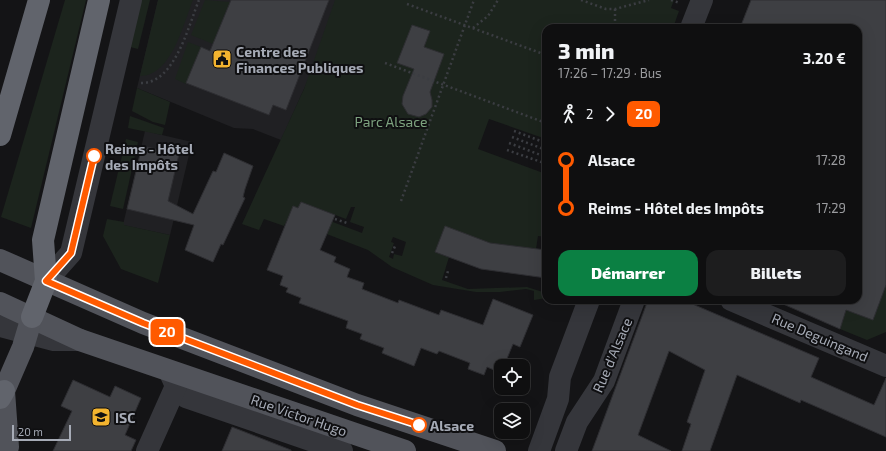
<!DOCTYPE html>
<html lang="fr">
<meta charset="utf-8">
<style>
body{margin:0;font-family:"Exo 2",sans-serif;background:#1d1d1e;color:#f1f3f6;height:100vh;display:flex;flex-direction:column;font-size:15px;white-space:nowrap}
*{box-sizing:border-box;margin:0}
p{font-size:13px;color:#9b9c9f}
.icon{flex:none;width:22px;height:22px;fill:none;stroke:currentColor;stroke-width:2;stroke-linecap:round;stroke-linejoin:round}
.map{position:relative;flex:1;overflow:hidden}
.panel{position:absolute;left:542px;top:24px;width:320px;height:280px;display:flex;flex-direction:column;background:#0f0f10;border-radius:12px;box-shadow:0 4px 16px #0002,0 0 0 1px #2f2f30}
.panel>*{flex:none}
.badge{padding:0 8px;border-radius:6px;font-size:14px;line-height:26px}
.buttons{position:absolute;left:494px;top:359px;display:grid;gap:8px}
.buttons a{display:grid;place-items:center;width:36px;height:36px;border-radius:8px;background:#0f0f10;box-shadow:0 4px 16px #0002,0 0 0 1px #2f2f30;font-size:20px}
.scale{position:absolute;left:12px;bottom:10px;width:59px;box-sizing:border-box;padding-left:4px;border:2px solid #a6abb6;border-top:0;font-size:11px;line-height:14px;white-space:nowrap;color:#a6abb6;-webkit-text-stroke:3px #0f0f11;paint-order:stroke}
.map>.badge{position:absolute;translate:-50% -50%;box-shadow:0 0 0 2px #fff}
.legs{display:flex;align-items:center;gap:6px;height:44px;padding:0 16px;font-size:13px}
.legs p{margin-inline-start:auto}
.overview{display:flex;align-items:center;justify-content:space-between;height:68px;padding:0 16px}
h1{font-size:22px;font-weight:800;line-height:30px}
.cta{display:flex;gap:8px;margin-top:auto;padding:8px 16px}
.cta a{flex:1;height:46px;border-radius:12px;background:#0b8043;color:#fff;font-size:16px;font-weight:800;line-height:46px;text-align:center}
.cta a+a{background:#1d1d1e;color:#f1f3f6}
ul{padding:0 16px;list-style:none}
li{display:flex;align-items:center;gap:14px;height:48px;font-size:15px}
li i{display:grid;place-items:center;width:6px;height:100%;margin:0 5px;background:currentColor}
li i::after{content:'';width:10px;height:10px;margin:-5px;border:3px solid;border-radius:50%;background:#0f0f10}
li p{margin-inline-start:auto}
li:first-child i{background:linear-gradient(#0000 50%,currentColor 0)}
li:last-child i{background:linear-gradient(currentColor 50%,#0000 0)}
.map>svg:first-child{display:block}
</style>
<div class="map">
<svg width="886" height="451" viewBox="0 0 886 451">
<rect width="100%" height="100%" fill="#141416"/>
<g fill="#202023">
<path d="M158,0H344L281,140L253,129L234,128L137,88Z"/>
<path d="M145,131L192,142L170,235L123,225Z"/>
</g>
<g fill="#1c241d" fill-rule="evenodd">
<path d="M65,0H86L31,228L1,217Z"/>
<path d="M141,0H150L138,49L130,47Z"/>
<path d="M158,0H193C183,24 172,76 140,76Z"/>
<path d="M205,0L230,2L213,44L191,35Z"/>
<path d="M335,0H674L671,8L679,11L673,28H546V139L489,119L478,149L546,174V237L538,236L536,249L490,243L445,227L435,252L449,257L442,280L468,289L527,287L546,293V298L534,300V291L526,289L500,292H476L433,285L392,267L368,250L288,219L284,226L264,219L259,230L242,224L304,89ZM301,202L346,219L351,207H355L350,222L364,227L362,233L293,207L298,208ZM393,237L406,242L402,256L394,254L393,259L389,257L394,243L391,242Z"/>
<path d="M188,42L201,47L186,84L175,79Z"/>
<path d="M137,88L170,102L165,125L153,122L132,111Z"/>
<path d="M130,116L164,128L162,135L128,128Z"/>
<path d="M126,139L138,142L123,209L110,206Z"/>
<path d="M107,219L124,222V225L170,235L158,283L121,269L103,236Z"/>
<path d="M886,285V332L867,340L840,329L846,310L873,320Z"/>
</g>
<g fill="#3e3f43" stroke="#2e2e32">
<path d="M231,0H329L286,110L273,105L269,115L186,83L201,47L210,51Z"/>
<path d="M751,0H886V285L873,320L846,310L840,329L774,300H858V28H740Z"/>
<path d="M412,25L430,31L424,47L444,54L430,92L432,100V107L426,114L419,117L408,114L402,104L403,96L414,69L397,63Z"/>
<path d="M142,146L179,154L168,201L193,214L213,171L216,172L224,153L253,166L245,189L243,197L245,198L223,245L221,244L213,262L185,250L194,225L127,209Z"/>
<path d="M301,202L335,215L320,250L336,257L334,262L350,269L347,277L364,283L362,289L398,303L399,300L439,315L441,310L483,325L493,299L533,315L520,347L513,344L504,366L496,365L494,370L487,367L484,375L468,369L470,363L439,351L437,354L421,348L414,366L382,353L384,348L360,339L362,334L346,328L348,321L299,303L301,298L286,292L288,288L280,285L283,276L267,270L293,206L298,208Z"/>
<path d="M445,226L490,243L546,250V278L481,269L435,252Z"/>
<path d="M648,300H683L819,358L811,377L874,405L886,378V437L801,400L800,403L737,375L710,451H682L691,424L687,422L705,370L669,351L638,435L671,451H592Z"/>
<path d="M73,380L110,397L115,386L141,398L125,435L136,440L131,451H53L72,411L61,406Z"/>
<path d="M232,427L291,450V451H222Z"/>
</g>
<g fill="none" stroke-linecap="round" stroke-linejoin="round">
<g stroke="#3b3d42" stroke-width="2.5" stroke-dasharray="2 3" stroke-linecap="butt">
<path d="M581,0L606,9H615L649,0"/>
<path d="M671,0L680,3"/>
<path d="M407,4L546,55"/>
<path d="M615,9V28"/>
<path d="M473,28L488,16L498,0"/>
<path d="M385,63L546,123"/>
<path d="M141,83C175,84 189,24 199,0"/>
<path d="M514,131L546,143"/>
<path d="M512,137L546,150"/>
<path d="M509,143L546,157"/>
<path d="M507,150L544,163"/>
<path d="M401,201L474,0"/>
<path d="M335,219L347,223"/>
<path d="M392,253L396,244"/>
<path d="M446,278L448,271"/>
</g>
<g stroke="#35363b" stroke-width="22">
<path d="M691,28L702,0"/>
<path d="M46,281L71,253L131,0"/>
<path d="M731,300L886,366"/>
<path d="M0,326L54,340H80"/>
<path d="M176,386L186,397L342,451"/>
<path d="M147,451L176,386L171,375"/>
<path d="M539,451L558,399L560,377L589,300"/>
<path d="M566,451L577,422L604,381L634,300"/>
</g>
<g stroke="#51535a" stroke-width="22">
<path d="M0,260L143,323L357,405L495,451"/>
<path d="M0,303L80,340L405,451"/>
<path d="M6,451L8,447L4,391L23,347L32,317"/>
</g>
<g stroke="#61646c" stroke-width="22">
<path d="M0,135L39,0"/>
<path d="M32,317L46,281L43,240L99,0"/>
<path d="M0,398L4,391"/>
</g>
</g>
<g fill="none" stroke-linecap="round" stroke-linejoin="round">
<g stroke="#fff" stroke-width="9">
<path id="line-1" d="M94,156L71,253L46,281L143,323L357,405L419,425"/>
</g>
<use href="#line-1" stroke="#ff5a00" stroke-width="6"/>
</g>
<defs>
<g id="civic-square" transform="scale(1)"><rect x="-9" y="-9" width="18" height="18" rx="4" fill="#f3b42f" stroke="#0f0f11"/><path d="M-.6-6.5H3V-4.5H.6V-3L4-1V1h2V6H-6V1h2V-1L-.6-3ZM-1.2 2.5V6h2.4V2.5Z" fill="#111"/></g>
<g id="university-square" transform="scale(1)"><rect x="-9" y="-9" width="18" height="18" rx="4" fill="#f3b42f" stroke="#0f0f11"/><path d="M0-5L7-2L0 1L-7-2ZM-4 1L0 2.5L4 1V4Q0 6-4 4Z" fill="#111"/></g>
</defs>
<g fill-rule="evenodd">
<use href="#civic-square" x="222" y="59"/>
<use href="#university-square" x="101" y="417"/>
</g>
<g fill="#fff" stroke="#ff5a00" stroke-width="2">
<circle cx="94" cy="156" r="7"/>
<circle cx="419" cy="425" r="7"/>
</g>
<g text-anchor="middle" dominant-baseline="central" stroke-width="4" stroke-linejoin="round" paint-order="stroke">
<g font-size="14" font-weight="bold" fill="#a6abb6" stroke="#0f0f11" text-anchor="start">
<text x="236" y="51">Centre des<tspan x="236" dy="16">Finances Publiques</tspan></text>
<text x="115" y="417">ISC</text>
</g>
<g font-size="14" fill="#7da27f" stroke="#0f0f11">
<text x="391" y="121">Parc Alsace</text>
</g>
<g font-size="14" font-weight="bold" fill="#a6abb6" stroke="#0f0f11" text-anchor="start">
<text x="105" y="148">Reims - Hôtel<tspan x="105" dy="16">des Impôts</tspan></text>
<text x="430" y="425">Alsace</text>
</g>
<g font-size="14" fill="#a6abb6" stroke="#0f0f11">
<text transform="translate(820 337) rotate(23)">Rue Deguingand</text>
<text transform="translate(612 355) rotate(-67)">Rue d'Alsace</text>
<text transform="translate(299 415) rotate(19)">Rue Victor Hugo</text>
</g>
</g>
</svg>
<div class="buttons">
<a><svg class="icon" aria-label="locate" viewBox="0 0 24 24"><circle cx="12" cy="12" r="6"/><path d="M12 2v4M12 18v4M2 12h4M18 12h4"/></svg></a>
<a><svg class="icon" aria-label="layers" viewBox="0 0 24 24"><path d="M12 4l9 5-9 5-9-5zM3 14l9 5 9-5"/></svg></a>
</div>
<div class="scale">20 m</div>
<b class="badge" style="left:167px;top:332px;background:#ff5a00;color:#fff">20</b>
<section class="panel">
<div class="overview"><div><h1>3 min</h1><p>17:26 – 17:29 · Bus</p></div><b>3.20 €</b></div>
<div class="legs"><svg class="icon" aria-label="walk" viewBox="0 0 24 24"><circle cx="13" cy="4" r="2"/><path d="M13 8l-2 6 4 7M11 14l-3 7M7 12l3-4h3l4 4"/></svg>2<svg class="icon" aria-label="forward" viewBox="0 0 24 24"><path d="M9 5l7 7-7 7"/></svg><b class="badge" style="background:#ff5a00;color:#fff">20</b></div>
<ul>
<li><i style="color:#ff5a00"></i><b>Alsace</b><p>17:28</p></li>
<li><i style="color:#ff5a00"></i><b>Reims - Hôtel des Impôts</b><p>17:29</p></li>
</ul>
<div class="cta"><a>Démarrer</a><a>Billets</a></div>
</section>
</div>
